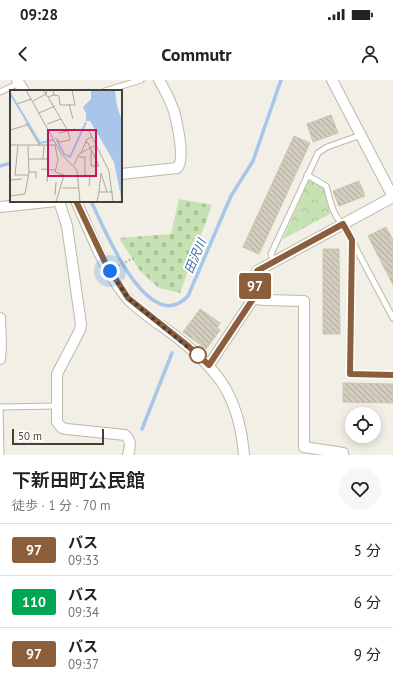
<!DOCTYPE html>
<html lang="ja">
<meta charset="utf-8">
<style>
body{margin:0;font-family:"PT Sans","Noto Sans JP",sans-serif;background:#f6f6f6;color:#222;height:100vh;display:flex;flex-direction:column;font-size:15px;white-space:nowrap}
*{box-sizing:border-box;margin:0}
p{font-size:13px;color:#767676}
.icon{flex:none;width:22px;height:22px;fill:none;stroke:currentColor;stroke-width:2;stroke-linecap:round;stroke-linejoin:round}
.map{position:relative;height:375px;overflow:hidden}
.sheet{display:flex;flex-direction:column;background:#fff;flex:1}
.sheet>*{flex:none}
.badge{padding:0 8px;border-radius:3px;font-size:14px;line-height:26px}
.fabs{position:absolute;left:345px;top:327px;display:grid;gap:8px}
.fabs a{display:grid;place-items:center;width:36px;height:36px;border-radius:50%;background:#fff;box-shadow:0 2px 10px #0003;font-size:20px}
.scale{position:absolute;left:12px;bottom:10px;width:92px;box-sizing:border-box;padding-left:4px;border:2px solid #444036;border-top:0;font-size:11px;line-height:14px;white-space:nowrap;color:#444036;-webkit-text-stroke:3px #fff;paint-order:stroke}
.you{position:absolute;width:20px;height:20px;margin:-10px;border:3px solid #fff;border-radius:50%;background:#1a73e8;box-shadow:0 0 0 6px #1a73e833}
.map>.badge{position:absolute;translate:-50% -50%;box-shadow:0 0 0 2px #fff}
.round{display:grid;place-items:center;flex:none;width:42px;height:42px;border-radius:21px;background:#f6f6f6}
.overview{display:flex;align-items:center;justify-content:space-between;height:68px;padding:0 12px}
h1{font-size:19px;font-weight:600;line-height:30px}
ul{padding:0;list-style:none}
li{display:flex;align-items:center;gap:12px;height:52px;padding:0 12px;border-top:1px solid #e0e0e0}
li div{flex:1}
li b{display:block;font-size:15px}
li em{font-style:normal}
li .badge{min-width:44px;font-weight:700;text-align:center}
.status{display:flex;justify-content:space-between;align-items:center;height:28px;padding:0 20px;background:#fff;direction:ltr}
.status svg{height:11px;fill:currentColor}
header{display:flex;justify-content:space-between;align-items:center;height:52px;padding:0 12px;background:#fff;font-size:18px;font-weight:600}
.map>svg:first-child{display:block}
</style>
<div class="status"><b>09:28</b><svg viewBox="0 0 49 12"><path d="M0 12V9h3v3zM5 12V6h3v6zM10 12V3h3v9zM15 12V0h3v12zM26 1h20v11H26zM47 4h2v5h-2z"/></svg></div>
<header><svg class="icon" aria-label="back" viewBox="0 0 24 24"><path d="M15 5l-7 7 7 7"/></svg>Commutr<svg class="icon" aria-label="person" viewBox="0 0 24 24"><circle cx="12" cy="8" r="4"/><path d="M4 21q1-7 8-7t8 7"/></svg></header>
<div class="map">
<svg width="393" height="375" viewBox="0 0 393 375">
<defs>
<pattern id="forest-crowns" width="20" height="18" patternUnits="userSpaceOnUse"><rect width="20" height="18" fill="#c7e2b2"/><path d="M2 6a3 3 0 1 1 6 0M12 15a3 3 0 1 1 6 0" fill="none" stroke="#acc39a"/></pattern>
<pattern id="cemetery-stones" width="16" height="16" patternUnits="userSpaceOnUse"><rect width="16" height="16" fill="#c7e2b2"/><path d="M2 7V4a2 2 0 0 1 4 0v3zM10 15v-3a2 2 0 0 1 4 0v3z" fill="#acc39a"/></pattern>
<pattern id="building-back-hatch" width="6" height="6" patternUnits="userSpaceOnUse"><rect width="6" height="6" fill="#d2ccbd"/><path d="M-1 5l2 2M0 0l6 6M5-1l2 2" fill="none" stroke="#aca79a"/></pattern>
</defs>
<rect width="100%" height="100%" fill="#f1efe6"/>
<path fill="url(#forest-crowns)" d="M309,100L324,108L330,134L283,159Z"/>
<path fill="url(#cemetery-stones)" d="M179,119L212,125L180,213L159,208L140,191L119,158L171,154Z"/>
<g fill="none" stroke-linecap="round" stroke-linejoin="round">
<g stroke="#a8c6e9" stroke-width="3.5">
<path d="M0,86L11,83"/>
<path d="M91,121C103,146 148,259 188,216L231,116L253,81L281,0"/>
<path d="M142,349L172,273"/>
</g>
</g>
<g fill="url(#building-back-hatch)" stroke="#ccc5b1">
<path d="M331,35L338,53L313,62L307,44Z"/>
<path d="M294,56L310,63L259,174L243,167Z"/>
<path d="M359,101L365,116L339,126L333,111Z"/>
<path d="M386,147L393,160V205L368,156Z"/>
<path d="M323,169H339L340,254H323Z"/>
<path d="M200,229L220,243L217,248L220,250L206,269L183,252Z"/>
<path d="M343,303L393,304V323L343,322Z"/>
</g>
<g fill="none" stroke-linecap="round" stroke-linejoin="round">
<g stroke="#bcb8aa" stroke-width="7">
<g id="lane">
<path d="M105,11L141,0"/>
<path d="M0,12L19,3"/>
<path d="M307,95L326,106C330,118 332,136 343,144L393,238"/>
<path d="M352,160L350,294L393,295"/>
<path d="M274,182L271,174L318,73L327,67L361,55"/>
<path d="M0,327L56,326"/>
<path d="M0,327L1,375"/>
</g>
</g>
<g stroke="#bcb8aa" stroke-width="12">
<g id="street">
<path d="M17,0L24,11"/>
<path d="M121,94L177,88C186,80 177,43 174,31C170,20 165,10 159,0"/>
<path d="M59,121L67,146L81,244L80,250L57,294V342L62,348L67,349L125,355C132,361 130,367 128,375"/>
<path d="M76,121C91,153 104,191 127,218C139,231 156,242 170,252C217,288 239,314 244,375"/>
<path d="M0,127L56,121"/>
<path d="M253,219L265,220L304,221V367L343,373V375"/>
<path d="M0,238L1,267L0,279"/>
<path d="M209,285L253,219L257,191L393,117L332,0"/>
</g>
</g>
<path stroke="#bcb59c" stroke-width="2" stroke-dasharray="2 2" stroke-linecap="butt" d="M118,186L135,177"/>
<use href="#lane" stroke="#fff" stroke-width="5"/>
<use href="#street" stroke="#fff" stroke-width="10"/>
</g>
<g fill="none" stroke-linecap="round" stroke-linejoin="round">
<g stroke="#fff" stroke-width="9">
<path id="line" d="M76,121L105,182L128,218L187,265L209,285L253,219L257,191L343,144L352,160L350,294L393,295"/>
</g>
<use href="#line" stroke="#8b5e3c" stroke-width="6"/>
<path stroke="#444036" stroke-width="4" stroke-dasharray="0 7.2" d="M110,191L128,218L201,278L198,275"/>
</g>
<circle fill="#fff" stroke="#8b5e3c" stroke-width="2" cx="198" cy="275" r="8"/>
<g text-anchor="middle" dominant-baseline="central" stroke-width="4" stroke-linejoin="round" paint-order="stroke">
<g font-size="12" font-style="italic" fill="#396ba5" stroke="#fff">
<text transform="translate(195 176) rotate(-67)">田沢川</text>
</g>
</g>
<g transform="translate(10 10)">
<rect width="112" height="112" fill="#f1efe6"/>
<path d="M81,0H105L107,16L112,31V112L104,72L80,31H76V24L73,17L81,9Z" fill="#a8c6e9"/>
<path fill="none" stroke="#a8c6e9" stroke-width="2" d="M0,3L30,53L43,50M47,50L54,64L60,67L76,32"/>
<path fill="none" stroke="#aca9a0" stroke-width="1" d="M16,0L52,65L67,80L70,112M33,0L38,7L44,5L43,0M44,5L49,6L50,15H65L62,0M38,7L58,41L60,50L50,52L45,48M23,11L36,4L37,0M7,14L21,9M59,14L63,29M29,23L45,16M17,34L30,56M37,34L51,29M78,39L99,81L103,112M0,40L17,35L16,33M49,43L65,39M76,52L78,53L89,76H81V60M0,55H46M8,55L5,85H18M45,55L48,70L45,82L54,85L46,112M71,63L77,49L82,47M69,67H75V85L80,86L79,96M18,69H37L38,75M33,69L34,56M64,75L69,64L86,55M31,79L45,80M19,82H26V88M0,90L12,89M37,92L38,80M52,98H69M89,102L91,83L97,102M45,105L46,92M0,106L15,104L19,82L18,56M87,112L89,102H103"/>
<path fill="#c2185b" fill-opacity="0.15" stroke="#c2185b" stroke-width="2" d="M38,40H86V86H38Z"/>
<rect width="112" height="112" fill="none" stroke="#444036" stroke-width="2"/>
</g>
</svg>
<div class="fabs">
<a><svg class="icon" aria-label="locate" viewBox="0 0 24 24"><circle cx="12" cy="12" r="6"/><path d="M12 2v4M12 18v4M2 12h4M18 12h4"/></svg></a>
</div>
<div class="scale">50 m</div>
<div class="you" style="left:110px;top:191px"></div>
<b class="badge" style="left:255px;top:206px;background:#8b5e3c;color:#fff">97</b>
</div>
<section class="sheet">
<div class="overview"><div><h1>下新田町公民館</h1><p>徒歩 · 1 分 · 70 m</p></div><a class="round"><svg class="icon" aria-label="heart" viewBox="0 0 24 24"><path d="M12 20l-8-8c-3-5 5-10 8-4 3-6 11-1 8 4z"/></svg></a></div>
<ul>
<li><span class="badge" style="background:#8b5e3c;color:#fff">97</span><div><b>バス</b><p>09:33</p></div><em>5 分</em></li>
<li><span class="badge" style="background:#00a651;color:#fff">110</span><div><b>バス</b><p>09:34</p></div><em>6 分</em></li>
<li><span class="badge" style="background:#8b5e3c;color:#fff">97</span><div><b>バス</b><p>09:37</p></div><em>9 分</em></li>
</ul>
</section>
